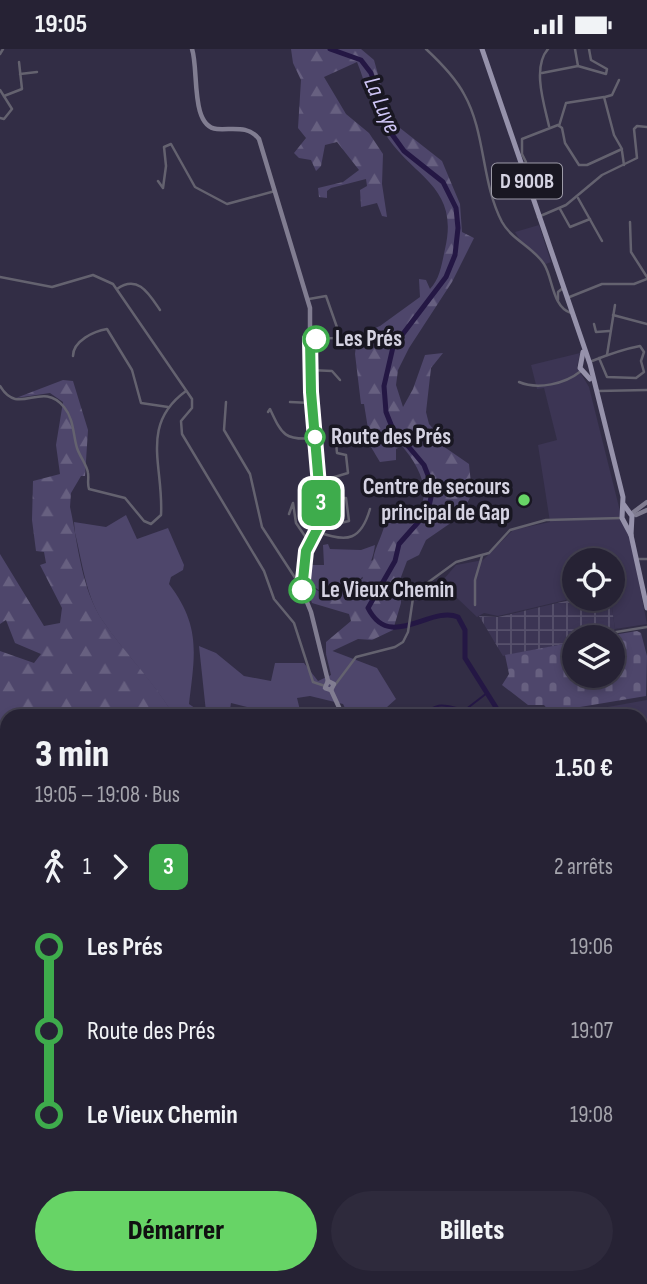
<!DOCTYPE html>
<html lang="fr">
<meta charset="utf-8">
<style>
body{margin:0;font-family:"Sofia Sans Condensed",sans-serif;background:#2e2a3c;color:#f1f3f6;height:100vh;display:flex;flex-direction:column;font-size:26px;white-space:nowrap}
*{box-sizing:border-box;margin:0}
p{font-size:23px;color:#a4a4ac}
.icon{flex:none;width:38px;height:38px;fill:none;stroke:currentColor;stroke-width:2;stroke-linecap:round;stroke-linejoin:round}
.map{position:relative;flex:1;overflow:hidden}
.details{position:absolute;left:0px;top:660px;width:648px;height:576px;display:flex;flex-direction:column;background:#262234;border-radius:21px 21px 0 0;box-shadow:0 4px 10px #0003,0 0 0 2px #423f4f}
.details>*{flex:none}
.badge{padding:0 14px;border-radius:10px;font-size:24px;line-height:46px}
.fabs{position:absolute;left:562px;top:499px;display:grid;gap:14px}
.fabs a{display:grid;place-items:center;width:63px;height:63px;border-radius:50%;background:#262234;box-shadow:0 4px 10px #0003,0 0 0 2px #423f4f;font-size:35px}
.map>.badge{position:absolute;translate:-50% -50%;box-shadow:0 0 0 4px #fff}
.legs{display:flex;align-items:center;gap:10px;height:77px;padding:0 35px;font-size:23px}
.legs p{margin-inline-start:auto}
.overview{display:flex;align-items:center;justify-content:space-between;height:119px;padding:0 35px}
h1{font-size:38px;font-weight:800;line-height:52px}
.primary-button{display:flex;gap:14px;margin-top:auto;padding:14px 35px}
.primary-button a{flex:1;height:80px;border-radius:42px;background:#67d466;color:#111;font-size:28px;font-weight:800;line-height:80px;text-align:center}
.primary-button a+a{background:#2e2a3c;color:#f1f3f6}
ul{padding:0 35px;list-style:none}
li{display:flex;align-items:center;gap:24px;height:84px;font-size:26px}
li i{display:grid;place-items:center;width:10px;height:100%;margin:0 9px;background:currentColor}
li i::after{content:'';width:18px;height:18px;margin:-9px;border:5px solid;border-radius:50%;background:#262234}
li p{margin-inline-start:auto}
li:first-child i{background:linear-gradient(#0000 50%,currentColor 0)}
li:last-child i{background:linear-gradient(currentColor 50%,#0000 0)}
.status{display:flex;justify-content:space-between;align-items:center;height:49px;padding:0 35px;background:#262234;direction:ltr}
.status svg{height:19px;fill:currentColor}
.map>svg:first-child{display:block}
</style>
<div class="status"><b>19:05</b><svg viewBox="0 0 49 12"><path d="M0 12V9h3v3zM5 12V6h3v6zM10 12V3h3v9zM15 12V0h3v12zM26 1h20v11H26zM47 4h2v5h-2z"/></svg></div>
<div class="map">
<svg width="647" height="1235" viewBox="0 0 647 1235">
<defs>
<pattern id="industrial-grid" width="8" height="8" patternUnits="userSpaceOnUse" patternTransform="scale(1.75)"><rect width="8" height="8" fill="#3c3554"/><path d="M0 4h8M4 0v8" fill="none" stroke="#57516c"/></pattern>
<pattern id="forest-firs" width="22" height="20" patternUnits="userSpaceOnUse" patternTransform="scale(1.75)"><rect width="22" height="20" fill="#4e466b"/><path d="M5 1l3.5 6h-7zM16 11l3.5 6h-7z" fill="#676080"/></pattern>
<pattern id="cemetery-stones" width="16" height="16" patternUnits="userSpaceOnUse" patternTransform="scale(1.75)"><rect width="16" height="16" fill="#4e466b"/><path d="M2 7V4a2 2 0 0 1 4 0v3zM10 15v-3a2 2 0 0 1 4 0v3z" fill="#676080"/></pattern>
</defs>
<rect width="100%" height="100%" fill="#322d45"/>
<g fill="#3c3554">
<path d="M539,176L551,213L546,215L522,194L515,183Z"/>
<path d="M580,304L577,318L589,338L623,474L630,488L647,575L615,580L611,552L588,558L580,550H612V511H574V549L498,567L484,564L477,568L456,548L432,550L431,545L456,516L483,511L513,481L550,473L538,396L557,391L544,339L537,340L531,316Z"/>
<path d="M647,651V731L641,728L640,667H557Z"/>
</g>
<path fill="url(#industrial-grid)" d="M574,550H580L588,558L611,552L615,580L590,588H574V593L503,607L479,567L498,568Z"/>
<g fill="#4e466b">
<path d="M126,466L137,490L168,479L184,516L183,521L171,528L169,535C201,577 195,605 189,655L202,664L206,663L199,597L216,604L244,627L271,632L275,614H304L318,632L331,626L326,605L330,601L377,619L396,650L377,667H349L343,655L310,647L297,649L300,661L320,658V667H278L272,659H251L231,654L229,667H174C153,632 125,605 102,571C86,547 82,512 75,484L74,473L106,478Z"/>
<path d="M328,495L330,500L361,501L375,496C372,520 360,532 343,548L327,547L306,532L308,516H324L323,496Z"/>
<path d="M182,1229V1228L272,1229L267,1235H180Z"/>
</g>
<g fill="url(#forest-firs)">
<path d="M291,0H361L374,11L387,58L400,79L442,112L460,155L462,183L474,189L452,233L409,299L398,321L396,336L403,358L413,340L425,306L443,304L431,319L426,363L429,375L436,383L440,395L469,415L472,445L464,460L455,471L426,491L419,506L407,512L401,528V554L393,581L372,591L358,590L326,605V593L351,572L349,565L312,554L307,540L308,536L327,547L343,548L363,529L356,518L373,511C375,495 388,479 385,464L404,461L411,470C436,449 420,418 402,397L396,400V411L380,413L371,398L364,355H361L355,305L357,287L380,277L420,248L419,230L426,231L430,240C440,230 442,214 445,200C460,136 412,129 384,83C370,61 367,37 357,13L324,28L346,65L369,84L383,105L382,135L387,168L382,167L377,154L361,158L360,141L367,137L366,130L331,139L327,142V149L319,148L318,139L343,133L359,121L337,93L325,96L321,117L316,122L311,111L299,109L294,104L306,89L298,79L301,31L293,14Z"/>
<path d="M63,331L73,332L88,381L85,427H81L71,444L70,458C78,494 81,540 103,572C125,605 154,632 174,667H7V892L0,885V602L34,614L41,605L15,594L6,571L0,575V505L44,577L60,574L62,559L40,516L46,514L44,503L36,502L32,471L33,432L60,425L56,396L63,353L50,344L16,349Z"/>
</g>
<path fill="url(#cemetery-stones)" d="M637,582L641,584L647,607L646,647L550,663L544,656H528L502,636L509,625L505,606L574,593V626H612V588H601Z"/>
<g fill="none" stroke-linecap="round" stroke-linejoin="round">
<g stroke="#241744" stroke-width="2">
<path d="M421,667C439,651 445,657 465,661L487,644"/>
<path d="M34,1235L36,1228"/>
</g>
<g stroke="#241744" stroke-width="5">
<path d="M330,0L361,11L371,24L391,84L404,102L443,133L456,159L458,179L455,206L446,228L393,298L384,337L386,363L392,378L424,416L433,439L428,462L399,495L395,512L368,559C390,603 430,556 458,568L465,581V609L497,660L491,667"/>
<path d="M595,1228L601,1235"/>
</g>
<g stroke="#64626f" stroke-width="2.5">
<path d="M426,0C440,13 455,28 464,45C486,84 481,133 502,173C512,191 533,198 544,215C553,229 552,258 571,264"/>
<path d="M548,0C532,18 544,55 549,77"/>
<path d="M575,0L578,17L606,25L607,20L591,11L589,0"/>
<path d="M0,5L3,0"/>
<path d="M542,24L578,17"/>
<path d="M20,25L37,23"/>
<path d="M0,41L12,60L4,70L0,69"/>
<path d="M4,47L22,40L19,13"/>
<path d="M605,48L612,46L619,31"/>
<path d="M622,102L624,116"/>
<path d="M522,118L526,113L522,105V90L558,76L562,79L565,94L579,116H587L622,100L614,86L604,48L566,54L559,77"/>
<path d="M158,132L163,139L166,117L164,98L171,95L195,138L227,155L275,142"/>
<path d="M578,149L602,192"/>
<path d="M560,160L570,178L590,170"/>
<path d="M538,168L566,156L602,126L637,109L634,80L637,77L647,78"/>
<path d="M630,173L631,203L647,228"/>
<path d="M0,228L52,238L93,226L113,235L192,350V359L181,372L182,385L264,522L274,550L294,574L313,633L325,637"/>
<path d="M117,240C138,225 149,245 160,261"/>
<path d="M567,249L602,235H634L647,230"/>
<path d="M309,250L326,247L339,284L336,289L310,290"/>
<path d="M558,251V243L563,239"/>
<path d="M613,266L647,275"/>
<path d="M594,275L596,283L609,282"/>
<path d="M607,306L615,256"/>
<path d="M73,307C73,292 94,282 107,280L132,321L141,354L168,358"/>
<path d="M592,312C607,306 624,300 640,297L644,303L641,312L644,323L636,329L607,328L599,309"/>
<path d="M310,321L332,322L340,331"/>
<path d="M519,333C538,341 565,335 581,322"/>
<path d="M0,337C19,369 41,330 64,358C74,370 73,386 77,399C80,408 87,416 88,424C89,430 87,434 89,440L125,449L144,472L151,475L161,466C164,418 139,376 186,342"/>
<path d="M598,342L647,341"/>
<path d="M226,353L224,381L250,425L262,478L301,538"/>
<path d="M290,353L311,354"/>
<path d="M268,363L270,360C282,386 285,392 315,389"/>
<path d="M321,432L348,424L346,406L337,404L336,394"/>
<path d="M321,451L346,449L349,472L336,475"/>
<path d="M289,465L293,454L296,474L309,493"/>
<path d="M318,483C348,494 361,491 370,460"/>
<path d="M636,510H647"/>
<path d="M475,556V531L482,507"/>
<path d="M598,586L647,578"/>
<path d="M335,636L356,608L395,598L403,593L408,583L413,549L419,540L456,513L489,504L510,481L546,471L622,469"/>
<path d="M640,799L646,777"/>
<path d="M640,803L647,804"/>
<path d="M640,822L647,824"/>
<path d="M640,850L647,852"/>
<path d="M640,869L647,871"/>
<path d="M640,1010L647,1012"/>
<path d="M0,1057L7,1066"/>
<path d="M642,1059L647,1060"/>
<path d="M640,1084H647"/>
<path d="M647,1092L644,1099L647,1119"/>
<path d="M0,1099L7,1107"/>
<path d="M3,1139L7,1149"/>
<path d="M640,1194L647,1163"/>
<path d="M640,1202L647,1203"/>
<path d="M111,1228L114,1235"/>
<path d="M158,1228L163,1235"/>
<path d="M406,1228V1235"/>
<path d="M505,1228L507,1235"/>
<path d="M0,1231L7,1223"/>
<path d="M629,1235L631,1228"/>
</g>
<g stroke="#817d91" stroke-width="4.5">
<path d="M192,0C199,20 190,78 217,80C233,81 248,76 259,90L310,259V331L322,471L306,502L302,541L311,563L328,632"/>
<path d="M631,465L647,453"/>
<path d="M636,466L647,461"/>
<path d="M328,632L334,635L331,641"/>
<path d="M328,632L325,639L331,641"/>
<path d="M331,641L343,667"/>
<path d="M0,1140L7,1137"/>
<path d="M479,1228L483,1235"/>
<path d="M522,1235V1228"/>
</g>
<g stroke="#9692ab" stroke-width="5">
<path d="M482,0L590,315L623,448L622,469L631,486"/>
<path d="M583,303L580,319L590,330"/>
<path d="M624,456L632,467L631,486L647,559"/>
</g>
</g>
<g fill="none" stroke-linecap="round" stroke-linejoin="round">
<g stroke="#fff" stroke-width="16">
<path id="line-1" d="M302,541L306,502L322,471L311,343L310,290H316"/>
</g>
<use href="#line-1" stroke="#3eac4c" stroke-width="10"/>
</g>
<g fill="#fff" stroke="#3eac4c" stroke-width="3.5">
<circle cx="316" cy="290" r="12"/>
<circle cx="315" cy="388" r="9"/>
<circle cx="302" cy="541" r="12"/>
</g>
<circle fill="#67d466" stroke="#191722" stroke-width="2.5" cx="524" cy="451" r="7"/>
<g text-anchor="middle" dominant-baseline="central" stroke-width="7" stroke-linejoin="round" paint-order="stroke">
<rect fill="#191722" stroke="#9d9ba8" stroke-width="2" x="492" y="114.5" width="70" height="35" rx="5"/>
<g font-size="21" font-weight="bold" fill="#d5d3e2">
<text x="527" y="132">D 900B</text>
</g>
<g font-size="23" font-weight="bold" fill="#d5d3e2" stroke="#191722" text-anchor="start">
<text x="335" y="290">Les Prés</text>
<text x="331" y="388">Route des Prés</text>
<text x="321" y="541">Le Vieux Chemin</text>
</g>
<g font-size="23" font-weight="bold" fill="#d5d3e2" stroke="#191722" text-anchor="end">
<text x="510" y="438">Centre de secours<tspan x="510" dy="26">principal de Gap</tspan></text>
</g>
<g font-size="24" font-style="italic" fill="#cfc6f6" stroke="#191722">
<text transform="translate(382 56) rotate(67)">La Luye</text>
</g>
</g>
</svg>
<div class="fabs">
<a><svg class="icon" aria-label="locate" viewBox="0 0 24 24"><circle cx="12" cy="12" r="6"/><path d="M12 2v4M12 18v4M2 12h4M18 12h4"/></svg></a>
<a><svg class="icon" aria-label="layers" viewBox="0 0 24 24"><path d="M12 4l9 5-9 5-9-5zM3 14l9 5 9-5"/></svg></a>
</div>
<b class="badge" style="left:321px;top:454px;background:#3eac4c;color:#fff">3</b>
<section class="details">
<div class="overview"><div><h1>3 min</h1><p>19:05 – 19:08 · Bus</p></div><b>1.50 €</b></div>
<div class="legs"><svg class="icon" aria-label="walk" viewBox="0 0 24 24"><circle cx="13" cy="4" r="2"/><path d="M13 8l-2 6 4 7M11 14l-3 7M7 12l3-4h3l4 4"/></svg>1<svg class="icon" aria-label="forward" viewBox="0 0 24 24"><path d="M9 5l7 7-7 7"/></svg><b class="badge" style="background:#3eac4c;color:#fff">3</b><p>2 arrêts</p></div>
<ul>
<li><i style="color:#3eac4c"></i><b>Les Prés</b><p>19:06</p></li>
<li><i style="color:#3eac4c"></i><span>Route des Prés</span><p>19:07</p></li>
<li><i style="color:#3eac4c"></i><b>Le Vieux Chemin</b><p>19:08</p></li>
</ul>
<div class="primary-button"><a>Démarrer</a><a>Billets</a></div>
</section>
</div>
